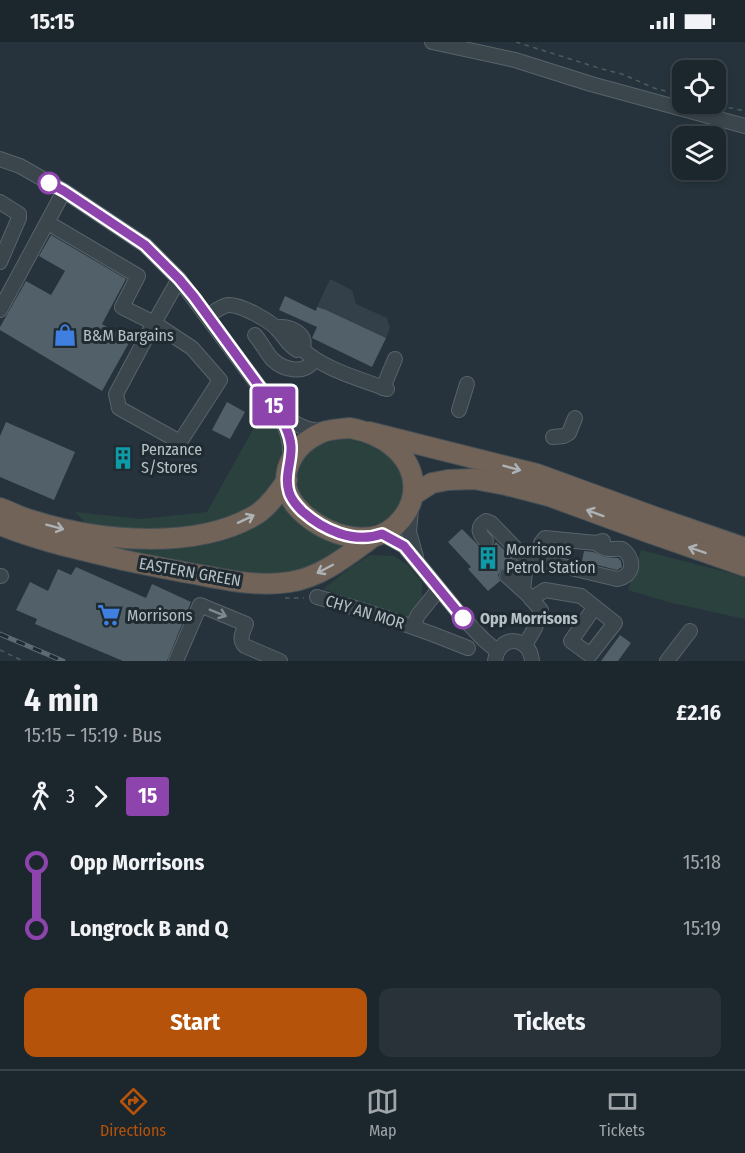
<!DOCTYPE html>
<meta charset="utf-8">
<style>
body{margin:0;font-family:"Fira Sans Condensed",sans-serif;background:#293239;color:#f1f3f6;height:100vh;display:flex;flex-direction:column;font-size:22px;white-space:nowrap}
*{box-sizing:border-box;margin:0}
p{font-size:20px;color:#a0a5aa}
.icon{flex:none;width:33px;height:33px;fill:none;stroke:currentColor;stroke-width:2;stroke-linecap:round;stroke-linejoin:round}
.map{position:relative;height:619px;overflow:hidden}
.panel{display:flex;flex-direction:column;background:#1c262d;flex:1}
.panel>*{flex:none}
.badge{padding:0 12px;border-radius:4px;font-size:21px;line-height:39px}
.buttons{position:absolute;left:672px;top:18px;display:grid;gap:12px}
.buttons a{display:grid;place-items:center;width:54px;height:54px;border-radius:12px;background:#1c262d;box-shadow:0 3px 9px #0003,0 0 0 2px #3a4349;font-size:30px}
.map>.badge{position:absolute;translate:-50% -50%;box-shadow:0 0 0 3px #fff}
.legs{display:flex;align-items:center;gap:9px;height:66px;padding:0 24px;font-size:20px}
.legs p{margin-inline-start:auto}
.headline{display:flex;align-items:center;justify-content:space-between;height:102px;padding:0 24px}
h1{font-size:33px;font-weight:700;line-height:45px}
.primary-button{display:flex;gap:12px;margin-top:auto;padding:12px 24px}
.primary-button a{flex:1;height:69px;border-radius:12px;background:#b45309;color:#fff;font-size:24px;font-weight:700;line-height:69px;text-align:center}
.primary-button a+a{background:#293239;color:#f1f3f6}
ul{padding:0 24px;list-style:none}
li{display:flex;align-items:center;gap:21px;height:66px;font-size:22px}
li i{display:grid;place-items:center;width:9px;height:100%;margin:0 8px;background:currentColor}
li i::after{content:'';width:15px;height:15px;margin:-8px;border:4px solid;border-radius:50%;background:#1c262d}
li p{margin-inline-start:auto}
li:first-child i{background:linear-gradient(#0000 50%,currentColor 0)}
li:last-child i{background:linear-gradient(currentColor 50%,#0000 0)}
.status{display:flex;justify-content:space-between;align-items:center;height:42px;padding:0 30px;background:#1c262d;direction:ltr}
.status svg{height:16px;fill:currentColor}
.dock{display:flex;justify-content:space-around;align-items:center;height:84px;border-top:2px solid #3a4349;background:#1c262d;font-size:16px;color:#a0a5aa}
.dock a{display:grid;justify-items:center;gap:3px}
.dock .active{color:#b45309}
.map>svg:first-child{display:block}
</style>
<div class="status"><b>15:15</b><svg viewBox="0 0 49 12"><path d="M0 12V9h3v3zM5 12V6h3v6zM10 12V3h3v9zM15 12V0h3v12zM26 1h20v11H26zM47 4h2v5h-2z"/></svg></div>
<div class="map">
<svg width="745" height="619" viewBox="0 0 745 619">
<rect width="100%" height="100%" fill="#26333c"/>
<path fill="#344049" d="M330,237L352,248L356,262L387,276L390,286L386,296L317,265Z"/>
<g fill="#2b413e">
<path d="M278,370L288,390L289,451L353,494L335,522L267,542L110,506L75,470L141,477L207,470L261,373Z"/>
<path d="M348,397L370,402L383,409L395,420L401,428L405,442V455L392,475L381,481L369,484L354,486L327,479L312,467L300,453L296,434L300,421L307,411L317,404L331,399Z"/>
<path d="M641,508L745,535V577L672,561L628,548Z"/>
<path d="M370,513L394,514L408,523L422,541V559L410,576L323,547L351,525Z"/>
</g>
<g fill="#516069">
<path d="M51,193L126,237L102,282L130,299L102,349L0,288V285L26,239L51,253L65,229L39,214Z"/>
<path d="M285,254L316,269L317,265L326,268L386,296L372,325L312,296L317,285L279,268Z"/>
<path d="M227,360L245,370L230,397L212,388Z"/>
<path d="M6,380L75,410L54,458L0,435V394Z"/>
<path d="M462,487L485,510L492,505L496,500L517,520V523L513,527L508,525L501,528L498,533L500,539L488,549L468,527L471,525L448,500Z"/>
<path d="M584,509L593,510L605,515L618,516L621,519L622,525L617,528L582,519Z"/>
<path d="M76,525L146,556L152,542L191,560L167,619H123L35,582L37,577L16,568L30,540L48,549L58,527L71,533Z"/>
<path d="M620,593L631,601L618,619H601Z"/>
</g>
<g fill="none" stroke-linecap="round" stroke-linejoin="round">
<g stroke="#58636a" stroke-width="16">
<g id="minor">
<path d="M432,0L515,18L591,42L745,84"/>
<path d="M0,117L20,124L64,149L145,203L179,237L278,370C287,388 291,397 290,417"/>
<path d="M0,160L19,172V176L0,220"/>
<path d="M55,185L138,234L122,265L154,281L179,237"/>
<path d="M0,268L64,149"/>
<path d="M208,274C214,270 221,264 228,263C240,262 271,279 278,288C285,295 288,303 297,308L302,307C323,327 360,337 387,347"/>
<path d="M154,281L192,306L220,338L180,400L119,366L116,352Z"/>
<path d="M277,286C287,282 310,292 302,307"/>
<path d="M255,293C261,300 266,310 272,317C283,328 306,334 314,317"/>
<path d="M383,346L395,317"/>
<path d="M459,368L467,342"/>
<path d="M280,371C296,382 305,389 325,389"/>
<path d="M553,395L564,394L569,391L575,376"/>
<path d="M411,466L409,490L416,515"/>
<path d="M382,492L404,504L463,576L484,598L497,609"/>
<path d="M486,499C479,492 476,485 486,479L491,481L525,516L526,521L523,548"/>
<path d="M539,514L542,519L617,537C635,534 635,516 622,507C609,506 608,510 596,501"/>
<path d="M539,514L541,501L545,496L596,501L603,499"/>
<path d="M0,534H1"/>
<path d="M507,534L527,552L541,568L535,586L525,603"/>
<path d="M317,555C369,569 419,586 468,606"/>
<path d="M531,557L545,548L581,554L615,581L590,613L571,599L594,566"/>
<path d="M413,584L418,573L439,547"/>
<path d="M176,619L200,563L246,582C243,590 238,597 245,604L280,619"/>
<path d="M495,619C498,592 530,593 532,619"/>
<path d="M667,619L690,589"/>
</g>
</g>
<g stroke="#455057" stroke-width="22">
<g id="highway">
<path d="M350,386C365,389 380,394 392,404C419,426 421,460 395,484C366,509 318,490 296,464C273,436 293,402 323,390C331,387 341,387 350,386Z"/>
<path d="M369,390L537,432L655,475L745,506"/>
<path d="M413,453L432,441L448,438L474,437L506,443L549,454L650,491L745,524"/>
<path d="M0,466C11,470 22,476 34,479C98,499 197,509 257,472C269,464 279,450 287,438"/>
<path d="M0,483C39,499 82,508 123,518C147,523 171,528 195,532C226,538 258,545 290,540C322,535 348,513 373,495"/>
</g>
</g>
<g stroke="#4a5e5c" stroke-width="1.5" stroke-dasharray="4.5 4.5" stroke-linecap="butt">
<path d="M516,0L602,27L622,32L654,46L669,50"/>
<path d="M711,62L745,69"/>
<path d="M285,556H304"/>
<path d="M0,608L23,619"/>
</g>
<use href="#minor" stroke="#3a454c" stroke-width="14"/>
<use href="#highway" stroke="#716357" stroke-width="20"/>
<g stroke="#5c6a73" stroke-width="5">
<path id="rail" d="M0,592L63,619"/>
</g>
<use href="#rail" stroke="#1f2a31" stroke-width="3" stroke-dasharray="9" stroke-linecap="butt"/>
</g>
<defs><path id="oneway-shaft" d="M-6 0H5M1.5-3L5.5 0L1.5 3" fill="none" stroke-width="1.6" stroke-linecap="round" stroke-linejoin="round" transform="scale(1.5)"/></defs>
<g stroke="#acb2b6">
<use href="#oneway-shaft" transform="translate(512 426) rotate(15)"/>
<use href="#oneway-shaft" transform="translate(595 471) rotate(-160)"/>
<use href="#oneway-shaft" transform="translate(246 477) rotate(-25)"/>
<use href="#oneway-shaft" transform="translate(55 485) rotate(15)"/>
<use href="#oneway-shaft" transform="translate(697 508) rotate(-161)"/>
<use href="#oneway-shaft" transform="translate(325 527) rotate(152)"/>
</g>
<use stroke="#7e8990" href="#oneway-shaft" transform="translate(218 571) rotate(22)"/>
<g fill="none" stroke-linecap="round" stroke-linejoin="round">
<g stroke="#fff" stroke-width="14">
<path id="line-1" d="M49,141L64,149L145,203L179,237L194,255L278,370C284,381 290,392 291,404C292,420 284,434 289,450C291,457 297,464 302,469C323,488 354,502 382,492L404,504L463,576"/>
</g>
<use href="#line-1" stroke="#8e44ad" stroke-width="9"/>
</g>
<defs>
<g id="shop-bare" transform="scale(1.8)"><path d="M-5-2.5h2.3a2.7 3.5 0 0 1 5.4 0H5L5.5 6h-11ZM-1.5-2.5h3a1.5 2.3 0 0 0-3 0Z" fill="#3f7fe0" stroke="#1f2a31" stroke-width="2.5" paint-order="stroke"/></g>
<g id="building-bare" transform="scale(1.8)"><path d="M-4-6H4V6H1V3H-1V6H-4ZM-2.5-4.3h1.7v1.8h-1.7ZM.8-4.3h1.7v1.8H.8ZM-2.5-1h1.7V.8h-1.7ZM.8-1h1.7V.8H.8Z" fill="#0f9aa8" stroke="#1f2a31" stroke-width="2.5" paint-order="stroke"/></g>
<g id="supermarket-bare" transform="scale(1.8)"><path d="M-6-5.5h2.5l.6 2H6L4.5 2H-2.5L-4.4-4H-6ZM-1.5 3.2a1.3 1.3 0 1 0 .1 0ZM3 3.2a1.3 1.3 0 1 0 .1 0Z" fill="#3f7fe0" stroke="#1f2a31" stroke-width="2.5" paint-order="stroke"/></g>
</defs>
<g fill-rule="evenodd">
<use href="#shop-bare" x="65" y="293"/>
<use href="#building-bare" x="123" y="416"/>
<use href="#building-bare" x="488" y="516"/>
<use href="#supermarket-bare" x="109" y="573"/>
</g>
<g fill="#fff" stroke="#8e44ad" stroke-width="3">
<circle cx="49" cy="141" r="10"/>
<circle cx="463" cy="576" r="10"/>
</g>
<g text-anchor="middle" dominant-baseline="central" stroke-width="6" stroke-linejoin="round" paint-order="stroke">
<g font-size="16" fill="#b6c0c7" stroke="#1f2a31" text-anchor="start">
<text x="83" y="293">B&amp;M Bargains</text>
<text x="141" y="407">Penzance<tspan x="141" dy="18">S/Stores</tspan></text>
<text x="506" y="507">Morrisons<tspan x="506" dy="18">Petrol Station</tspan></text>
<text x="127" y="573">Morrisons</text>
</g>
<g font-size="16" fill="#b6c0c7" stroke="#1f2a31">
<text transform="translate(190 530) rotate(10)">EASTERN GREEN</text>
<text transform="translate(365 570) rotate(17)">CHY AN MOR</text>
</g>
<g font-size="16" font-weight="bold" fill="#b6c0c7" stroke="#1f2a31" text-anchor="start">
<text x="480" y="576">Opp Morrisons</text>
</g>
</g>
</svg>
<div class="buttons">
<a><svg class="icon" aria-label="locate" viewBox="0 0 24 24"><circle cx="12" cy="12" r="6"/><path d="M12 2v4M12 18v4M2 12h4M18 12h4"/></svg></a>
<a><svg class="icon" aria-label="layers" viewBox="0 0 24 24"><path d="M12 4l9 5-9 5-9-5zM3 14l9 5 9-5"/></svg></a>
</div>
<b class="badge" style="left:274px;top:364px;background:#8e44ad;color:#fff">15</b>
</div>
<section class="panel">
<div class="headline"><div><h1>4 min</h1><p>15:15 – 15:19 · Bus</p></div><b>£2.16</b></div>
<div class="legs"><svg class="icon" aria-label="walk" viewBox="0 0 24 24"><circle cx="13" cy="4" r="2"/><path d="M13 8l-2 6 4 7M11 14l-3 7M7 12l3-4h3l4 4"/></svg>3<svg class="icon" aria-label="forward" viewBox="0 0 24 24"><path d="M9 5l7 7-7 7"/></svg><b class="badge" style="background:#8e44ad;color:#fff">15</b></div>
<ul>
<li><i style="color:#8e44ad"></i><b>Opp Morrisons</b><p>15:18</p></li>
<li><i style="color:#8e44ad"></i><b>Longrock B and Q</b><p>15:19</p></li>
</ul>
<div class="primary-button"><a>Start</a><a>Tickets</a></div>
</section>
<nav class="dock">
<a class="active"><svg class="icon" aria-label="directions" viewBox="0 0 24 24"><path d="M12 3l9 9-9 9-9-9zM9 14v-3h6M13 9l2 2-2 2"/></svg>Directions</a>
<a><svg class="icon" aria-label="map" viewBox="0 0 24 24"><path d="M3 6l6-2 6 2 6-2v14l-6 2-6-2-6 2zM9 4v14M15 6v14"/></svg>Map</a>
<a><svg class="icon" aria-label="tickets" viewBox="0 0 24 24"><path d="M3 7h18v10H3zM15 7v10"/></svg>Tickets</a>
</nav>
